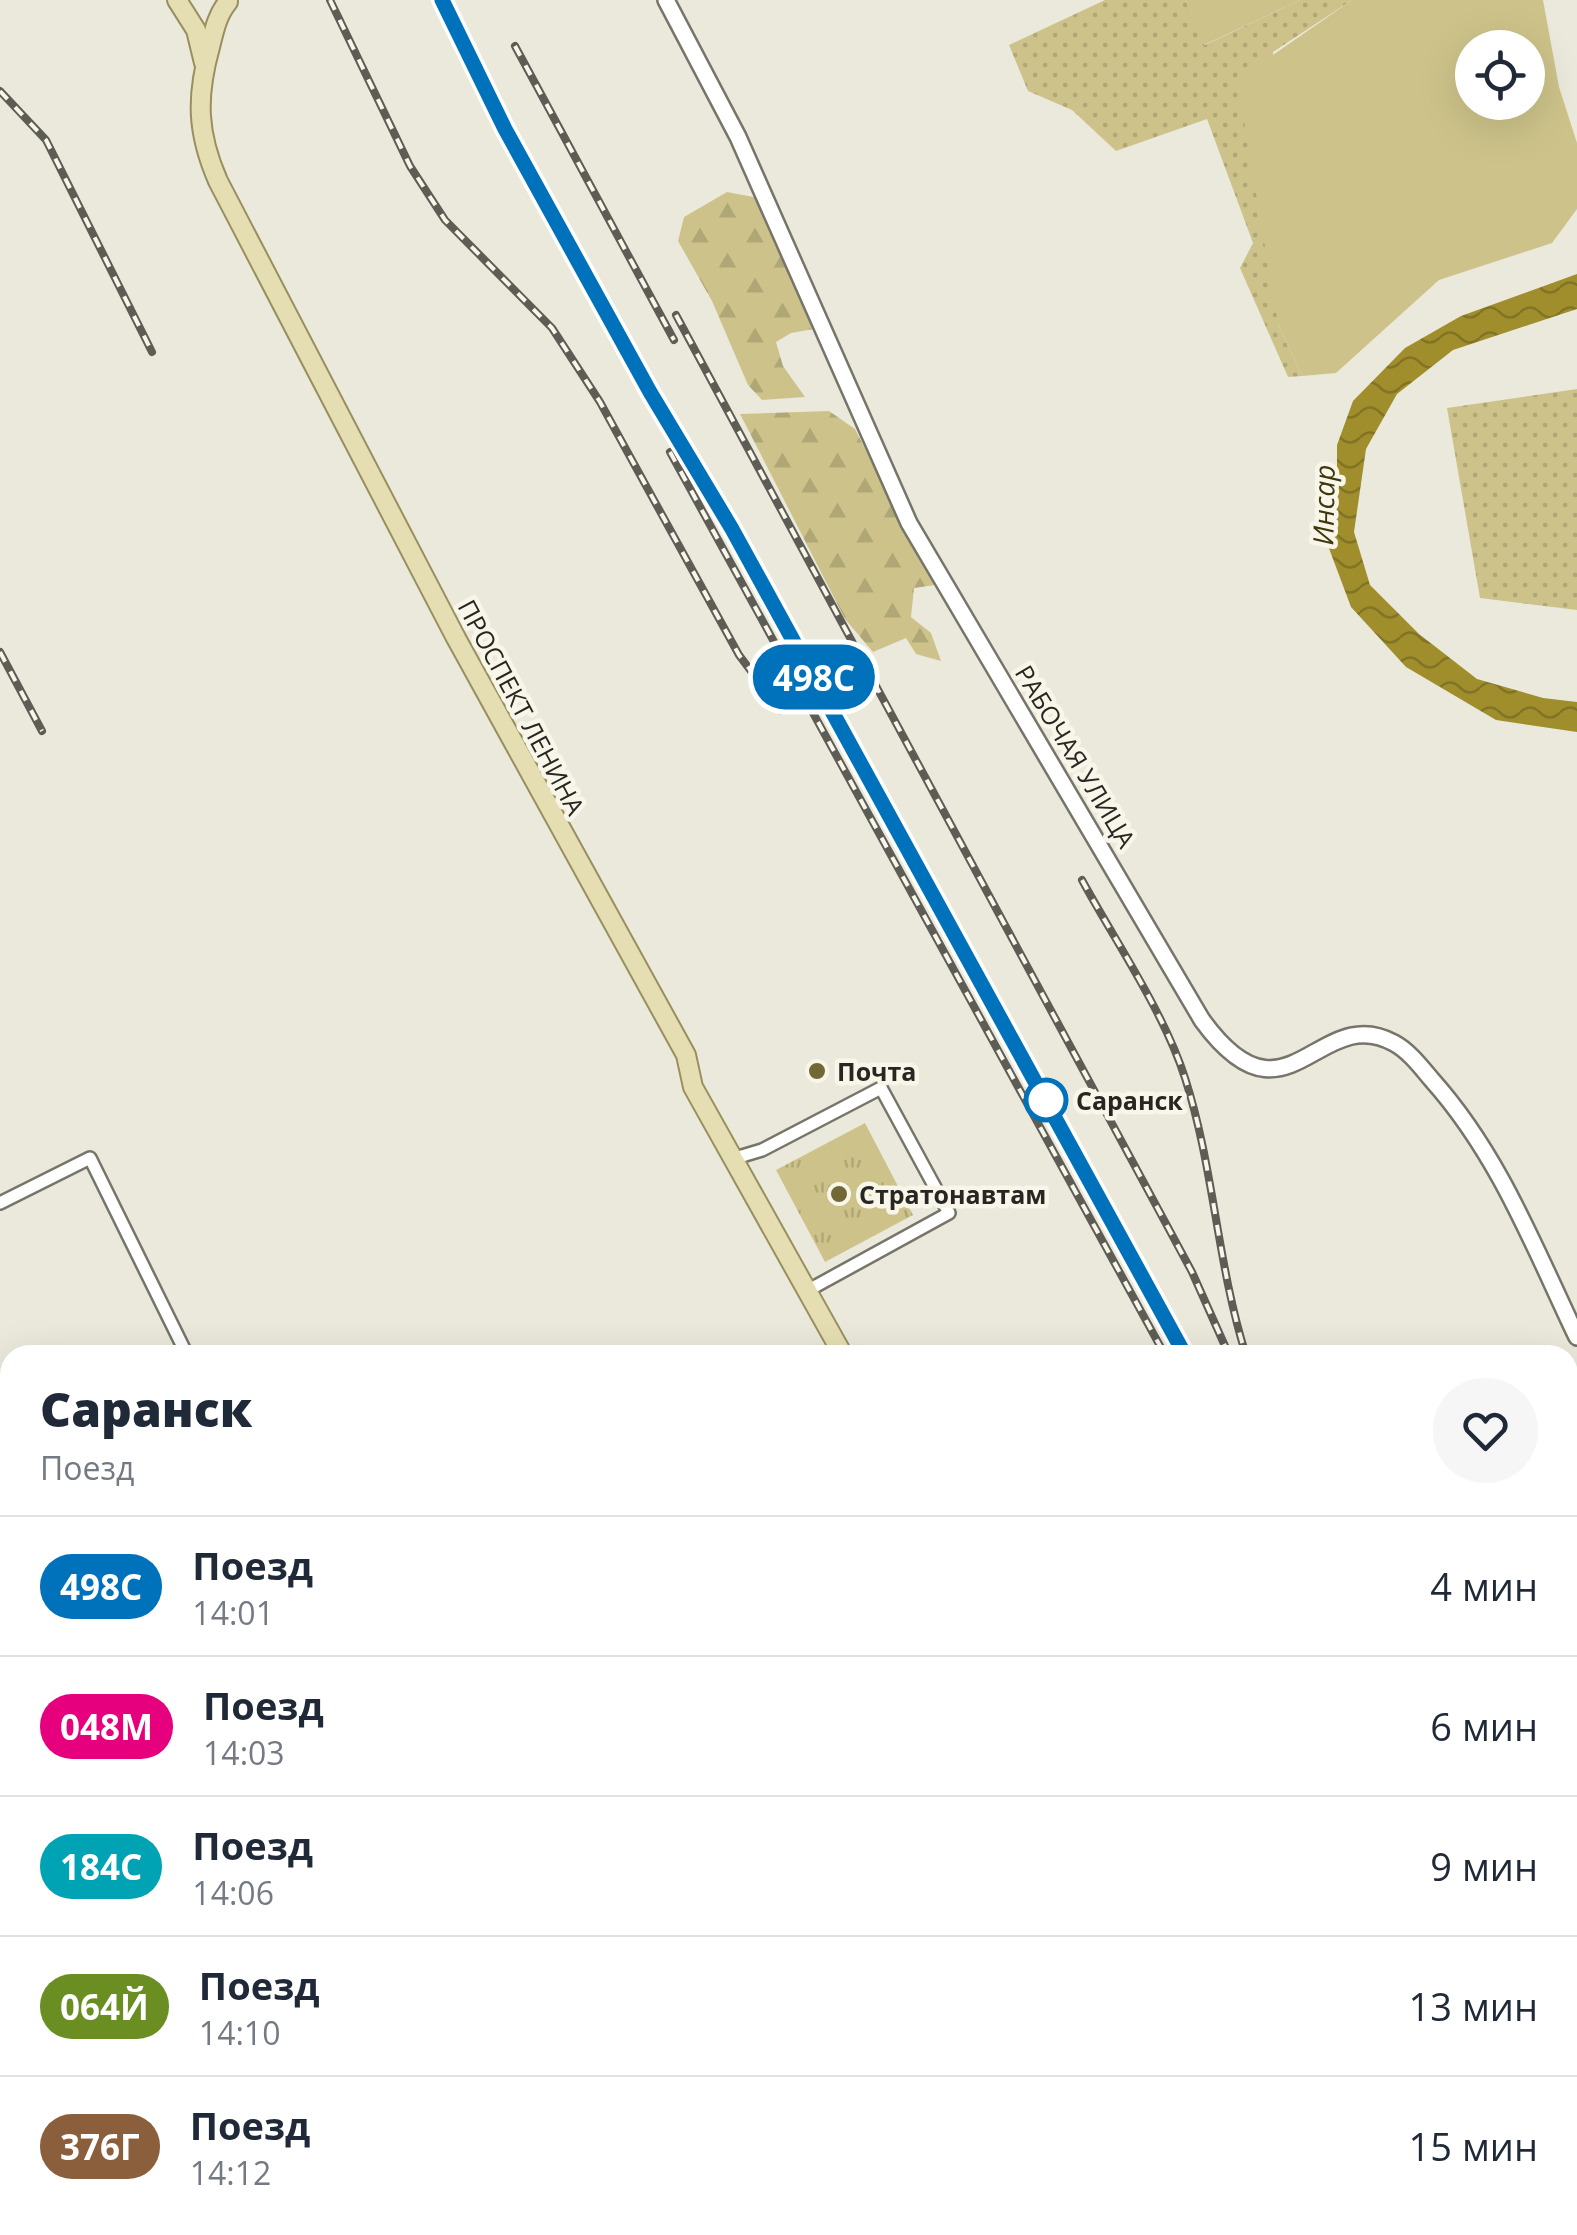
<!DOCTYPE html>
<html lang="ru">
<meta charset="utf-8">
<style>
body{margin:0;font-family:"Open Sans",sans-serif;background:#f6f6f7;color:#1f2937;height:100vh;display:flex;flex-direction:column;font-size:38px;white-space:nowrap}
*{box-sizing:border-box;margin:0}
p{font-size:32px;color:#747a83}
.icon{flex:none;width:55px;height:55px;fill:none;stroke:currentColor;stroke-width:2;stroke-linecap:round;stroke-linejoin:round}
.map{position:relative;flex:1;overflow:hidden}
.drawer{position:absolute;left:0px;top:1345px;width:1578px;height:890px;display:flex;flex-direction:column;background:#fff;border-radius:30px 30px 0 0;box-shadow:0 10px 40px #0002}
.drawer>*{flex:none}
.badge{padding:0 20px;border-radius:32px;font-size:35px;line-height:65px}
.fabs{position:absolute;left:1455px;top:30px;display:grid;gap:20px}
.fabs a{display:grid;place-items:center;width:90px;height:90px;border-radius:50%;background:#fff;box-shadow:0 10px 40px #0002;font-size:50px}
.map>.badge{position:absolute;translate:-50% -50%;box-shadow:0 0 0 5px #fff}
.round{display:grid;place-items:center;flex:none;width:105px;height:105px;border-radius:52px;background:#f6f6f7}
.summary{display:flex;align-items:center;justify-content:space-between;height:170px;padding:0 40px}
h1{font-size:48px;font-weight:800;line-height:75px}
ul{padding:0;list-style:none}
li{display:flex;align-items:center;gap:30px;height:140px;padding:0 40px;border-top:2px solid #e0e1e3}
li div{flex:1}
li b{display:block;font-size:38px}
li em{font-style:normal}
li .badge{min-width:110px;font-weight:700;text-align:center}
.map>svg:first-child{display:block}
</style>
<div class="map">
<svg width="1577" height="2235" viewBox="0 0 1577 2235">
<defs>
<pattern id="grass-dots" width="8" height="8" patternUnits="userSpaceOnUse" patternTransform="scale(2.5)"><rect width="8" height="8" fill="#cdc38a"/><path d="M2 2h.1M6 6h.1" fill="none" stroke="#b0a777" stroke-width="1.8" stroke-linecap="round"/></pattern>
<pattern id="forest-firs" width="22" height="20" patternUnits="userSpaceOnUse" patternTransform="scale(2.5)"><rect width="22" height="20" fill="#cdc38a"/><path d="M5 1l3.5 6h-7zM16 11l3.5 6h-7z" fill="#b0a777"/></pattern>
<pattern id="park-tufts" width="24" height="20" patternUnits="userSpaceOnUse" patternTransform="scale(2.5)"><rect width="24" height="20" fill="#cdc38a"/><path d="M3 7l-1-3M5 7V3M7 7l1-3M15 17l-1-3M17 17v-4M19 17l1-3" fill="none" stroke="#b0a777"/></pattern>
<pattern id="water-waves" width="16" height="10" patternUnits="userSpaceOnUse" patternTransform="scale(2.5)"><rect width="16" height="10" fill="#9f8e2b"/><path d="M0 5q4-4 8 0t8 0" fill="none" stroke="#827424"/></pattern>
</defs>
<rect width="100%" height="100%" fill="#ebe9dc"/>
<g fill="url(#grass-dots)">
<path d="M1105,0H1186L1205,45L1300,0H1352L1273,52L1278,324L1302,376L1288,377L1240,268L1253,243L1207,119L1116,151L1072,110L1028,91L1009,45Z"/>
<path d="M1577,389V610L1480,598L1447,408Z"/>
</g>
<g fill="url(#forest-firs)">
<path d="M727,192L759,198L814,329L791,333L776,342L783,366L805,397L762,400L748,385L712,301L678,241L684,217Z"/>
<path d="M829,411L855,429L935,585L914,588L911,617L931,633L941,661L916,654L906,638L873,652L845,619L740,414Z"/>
<path d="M10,2171V2225H38L41,2235H11L0,2204V2177Z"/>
</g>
<path fill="url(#park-tufts)" d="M865,1123L913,1215L825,1262L776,1170Z"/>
<g fill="#cdc38a" fill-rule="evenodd">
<path d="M1186,0H1300L1204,45Z"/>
<path d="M1352,0H1543L1559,87L1577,143V209L1552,243L1439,280L1336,373L1302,376L1278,324L1237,80ZM1472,48H1528V102H1472Z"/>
</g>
<path fill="url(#water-waves)" d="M1577,274V309L1453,350L1397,394L1366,449L1354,532L1370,585L1419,634L1477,679L1543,698L1577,702V732L1496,720L1406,667L1351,607L1327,543L1337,498V445L1353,401L1405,348L1461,316Z"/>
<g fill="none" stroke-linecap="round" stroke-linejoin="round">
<g stroke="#77756a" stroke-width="16">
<g id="minor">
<path d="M732,1159L762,1150L881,1088L949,1213L805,1292"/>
<path d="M0,1203L90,1158L187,1355"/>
<path d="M0,2101L10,2122"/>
<path d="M0,2160L10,2155"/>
<path d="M49,2225L52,2235"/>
<path d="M615,2225L620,2235"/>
<path d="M310,2235L330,2225"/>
<path d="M822,2235L841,2225"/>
</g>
</g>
<g stroke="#77756a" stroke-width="20">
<g id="tertiary">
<path d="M666,0L738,137L909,523L1202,1020C1287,1137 1318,1001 1394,1043C1409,1051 1421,1067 1432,1080C1499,1155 1534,1247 1577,1337"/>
<path d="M1568,2163L1577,2159"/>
<path d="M1427,2235L1446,2225"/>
</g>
</g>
<g stroke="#77756a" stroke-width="22">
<path id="secondary" d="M0,1909L10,1904"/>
</g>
<g stroke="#988f5f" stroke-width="22">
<g id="primary">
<path d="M177,0L196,30L204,63"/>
<path d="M228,2C217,15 214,31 210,47C196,97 197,133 218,181L456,638L686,1055L693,1087L843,1355"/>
<path d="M1280,2225L1285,2235"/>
</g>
</g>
<use href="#minor" stroke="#fff" stroke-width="11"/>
<use href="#tertiary" stroke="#fff" stroke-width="15"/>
<use href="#secondary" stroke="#fff" stroke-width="18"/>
<use href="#primary" stroke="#e6deb3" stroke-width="18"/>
<g stroke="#5d5c55" stroke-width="8">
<g id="rail">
<path d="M330,0L410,166L445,220L552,328L600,402L739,655L780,710"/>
<path d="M442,0L505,129L649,393L733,529L1185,1355"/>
<path d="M515,46L674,340"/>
<path d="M0,91L46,140L152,352"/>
<path d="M676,315L1192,1272L1229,1355"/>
<path d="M670,452L1165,1355"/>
<path d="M0,652L42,731"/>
<path d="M1082,880C1115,941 1164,1012 1185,1078C1214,1168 1217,1264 1246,1355"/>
<path d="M1568,2042L1577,2055"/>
</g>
</g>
<use href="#rail" stroke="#f8f6e9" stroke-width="4" stroke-dasharray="11" stroke-linecap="butt"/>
</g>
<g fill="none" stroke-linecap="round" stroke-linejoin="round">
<g stroke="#fff" stroke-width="22">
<path id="line" d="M442,0L505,129L650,392L732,529L1185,1355"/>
</g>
<use href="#line" stroke="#0072bc" stroke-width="15"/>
</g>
<g fill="#726835" stroke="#f8f6e9" stroke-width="4">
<circle cx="817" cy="1071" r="10"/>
<circle cx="839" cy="1194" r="10"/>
</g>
<circle fill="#fff" stroke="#0072bc" stroke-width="5" cx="1046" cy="1100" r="20"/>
<g text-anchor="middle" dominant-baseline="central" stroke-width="9" stroke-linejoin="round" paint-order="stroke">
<g font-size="25" fill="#272622" stroke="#f8f6e9">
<text transform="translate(522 707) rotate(62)">ПРОСПЕКТ ЛЕНИНА</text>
<text transform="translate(1076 756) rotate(59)">РАБОЧАЯ УЛИЦА</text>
</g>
<g font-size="25" font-weight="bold" fill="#272622" stroke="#f8f6e9" text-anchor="start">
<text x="837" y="1071">Почта</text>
<text x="859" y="1194">Стратонавтам</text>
</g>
<g font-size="25" font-weight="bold" fill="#272622" stroke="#f8f6e9" text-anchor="start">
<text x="1076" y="1100">Саранск</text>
</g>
<g font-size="28" font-style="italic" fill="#3e370e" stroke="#f8f6e9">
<text transform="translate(1323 505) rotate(-89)">Инсар</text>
</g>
</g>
</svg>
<div class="fabs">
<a><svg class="icon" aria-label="locate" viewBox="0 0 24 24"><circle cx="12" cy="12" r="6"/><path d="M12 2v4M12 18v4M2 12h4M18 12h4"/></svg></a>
</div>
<b class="badge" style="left:814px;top:677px;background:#0072bc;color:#fff">498С</b>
<section class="drawer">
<div class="summary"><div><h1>Саранск</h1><p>Поезд</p></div><a class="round"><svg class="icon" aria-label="heart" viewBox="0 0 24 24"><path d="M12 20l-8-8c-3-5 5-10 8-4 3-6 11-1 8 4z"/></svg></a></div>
<ul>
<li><span class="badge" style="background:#0072bc;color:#fff">498С</span><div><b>Поезд</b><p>14:01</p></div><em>4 мин</em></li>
<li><span class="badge" style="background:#e6007e;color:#fff">048М</span><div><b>Поезд</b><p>14:03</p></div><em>6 мин</em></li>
<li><span class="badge" style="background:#00a3b4;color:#fff">184С</span><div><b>Поезд</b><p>14:06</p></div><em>9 мин</em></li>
<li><span class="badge" style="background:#6b8e23;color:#fff">064Й</span><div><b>Поезд</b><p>14:10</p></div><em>13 мин</em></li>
<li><span class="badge" style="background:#8b5e3c;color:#fff">376Г</span><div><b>Поезд</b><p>14:12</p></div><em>15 мин</em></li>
</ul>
</section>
</div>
